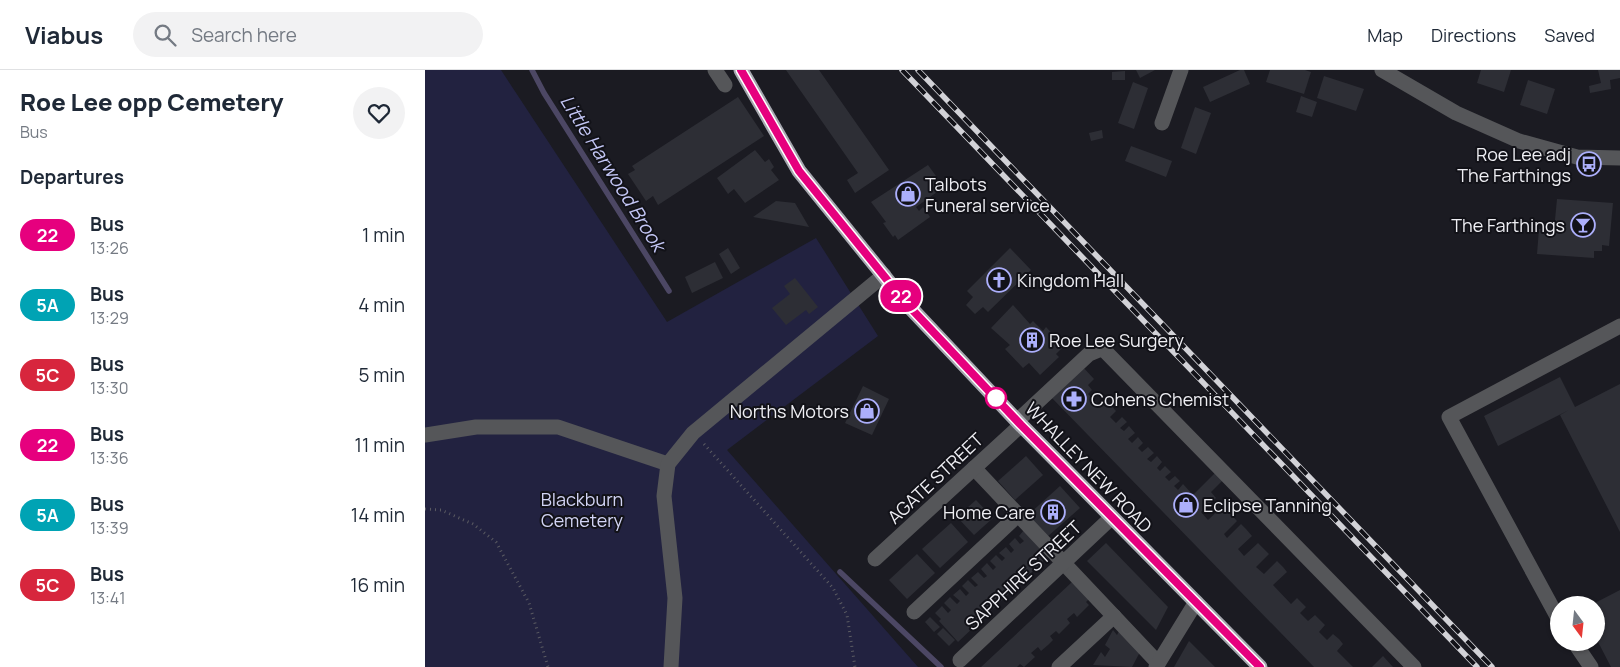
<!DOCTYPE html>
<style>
body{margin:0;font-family:Manrope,sans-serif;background:#f2f2f3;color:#1f2937;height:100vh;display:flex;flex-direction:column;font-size:19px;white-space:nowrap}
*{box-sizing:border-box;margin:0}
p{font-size:16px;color:#747a83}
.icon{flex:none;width:28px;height:28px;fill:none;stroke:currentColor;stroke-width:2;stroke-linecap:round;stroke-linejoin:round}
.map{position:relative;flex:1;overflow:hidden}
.sheet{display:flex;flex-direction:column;background:#fff;width:425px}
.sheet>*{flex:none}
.badge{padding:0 10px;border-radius:16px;font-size:18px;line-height:32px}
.needle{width:32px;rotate:165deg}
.tools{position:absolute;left:1125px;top:526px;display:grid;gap:10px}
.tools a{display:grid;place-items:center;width:55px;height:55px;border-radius:50%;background:#fff;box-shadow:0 1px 4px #0004;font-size:25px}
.map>.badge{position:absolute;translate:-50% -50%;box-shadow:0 0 0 2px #fff}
h2{padding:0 20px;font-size:19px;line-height:45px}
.round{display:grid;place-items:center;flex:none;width:52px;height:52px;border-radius:26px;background:#f2f2f3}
.summary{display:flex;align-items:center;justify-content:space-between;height:85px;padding:0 20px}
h1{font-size:24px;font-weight:800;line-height:38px}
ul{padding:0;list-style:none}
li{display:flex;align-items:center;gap:15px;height:70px;padding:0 20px}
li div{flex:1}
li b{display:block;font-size:19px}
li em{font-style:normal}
li .badge{min-width:55px;font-weight:700;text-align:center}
header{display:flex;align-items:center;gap:30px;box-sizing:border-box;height:70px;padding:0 25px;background:#fff;border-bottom:1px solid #e0e1e3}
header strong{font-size:24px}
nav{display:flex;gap:28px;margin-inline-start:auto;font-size:18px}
.search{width:350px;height:45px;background:#f2f2f3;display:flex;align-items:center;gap:12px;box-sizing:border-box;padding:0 18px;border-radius:28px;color:#747a83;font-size:19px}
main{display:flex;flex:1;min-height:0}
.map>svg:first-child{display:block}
</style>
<header>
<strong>Viabus</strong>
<div class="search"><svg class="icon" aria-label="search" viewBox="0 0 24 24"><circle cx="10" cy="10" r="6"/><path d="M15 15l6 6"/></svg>Search here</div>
<nav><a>Map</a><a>Directions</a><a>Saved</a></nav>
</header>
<main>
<section class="sheet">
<div class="summary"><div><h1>Roe Lee opp Cemetery</h1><p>Bus</p></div><a class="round"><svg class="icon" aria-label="heart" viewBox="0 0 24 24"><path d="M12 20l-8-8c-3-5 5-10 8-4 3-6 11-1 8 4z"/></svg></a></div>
<h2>Departures</h2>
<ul>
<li><span class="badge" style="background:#e6007e;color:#fff">22</span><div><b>Bus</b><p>13:26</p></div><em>1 min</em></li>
<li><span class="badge" style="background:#00a3b4;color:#fff">5A</span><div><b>Bus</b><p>13:29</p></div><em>4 min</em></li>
<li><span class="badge" style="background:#d7263d;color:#fff">5C</span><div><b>Bus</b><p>13:30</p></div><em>5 min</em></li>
<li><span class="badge" style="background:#e6007e;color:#fff">22</span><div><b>Bus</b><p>13:36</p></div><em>11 min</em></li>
<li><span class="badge" style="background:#00a3b4;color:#fff">5A</span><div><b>Bus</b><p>13:39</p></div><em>14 min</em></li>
<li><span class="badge" style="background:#d7263d;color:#fff">5C</span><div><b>Bus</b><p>13:41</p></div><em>16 min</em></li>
</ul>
</section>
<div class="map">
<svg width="1195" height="597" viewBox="0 0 1195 597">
<rect width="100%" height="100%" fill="#1b1b22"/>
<path fill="#222240" d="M0,0H76L242,252L391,168L453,266L302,380L493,597H0Z"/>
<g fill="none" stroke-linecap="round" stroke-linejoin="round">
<g stroke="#4c4764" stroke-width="5.5">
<path d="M107,0L119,23L244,221"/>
<path d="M415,502L516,597"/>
</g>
</g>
<g fill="#2d2e35">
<path d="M361,0H394L464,100L430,123L422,110L433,103Z"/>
<path d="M711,0H730L715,8Z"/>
<path d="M815,0H819L825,14L785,32L778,17Z"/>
<path d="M845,0H880L886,2L879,24L841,12Z"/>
<path d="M1056,0H1086L1079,22L1052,13Z"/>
<path d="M1173,0H1195V8L1185,10L1186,19L1165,23L1164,16L1176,13Z"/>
<path d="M700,1V10H687V2Z"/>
<path d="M899,6L939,19L931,41L892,28Z"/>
<path d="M1103,10L1130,19L1122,44L1095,35Z"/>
<path d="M708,12L723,18L709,59L693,53Z"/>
<path d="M876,26L892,32L887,47L871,42Z"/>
<path d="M313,27L339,66L233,135L228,126L221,131L203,104L210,100L207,96Z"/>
<path d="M770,37L786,43L771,84L756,78Z"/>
<path d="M677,60L678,68L666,71L664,63Z"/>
<path d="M706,76L747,91L741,107L700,91Z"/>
<path d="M330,80L340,92L344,89L349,97L346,100L354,110L320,133L309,119L303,124L292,108Z"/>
<path d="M503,95L519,117L491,137L494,141L498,137L505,147L473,170L470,165L468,167L458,153L461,152L446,132Z"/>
<path d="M1132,129L1188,133L1184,176L1177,175V181H1169V188L1112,184L1114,159L1129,160Z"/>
<path d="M351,131L370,133L384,157L328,147Z"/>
<path d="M303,178L315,198L306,204L294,184Z"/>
<path d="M585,178L606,200L563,242L558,237L550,244L541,235L548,227L542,221Z"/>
<path d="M290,192L298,208L267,223L260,207Z"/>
<path d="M370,208L393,237L384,244L381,240L361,255L347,238L365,224L359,216Z"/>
<path d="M588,235L605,254L608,251L618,261L621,257L639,276L631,284L634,287L615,305L604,293L598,298L580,279L585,275L566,258Z"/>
<path d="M656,295L669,309L663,315L667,320L663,324L675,336L681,330L691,341L685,347L691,353L697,347L702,352L695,358L699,361L704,356L710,363L703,369L707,373L713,367L718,373L713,378L717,382L723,377L729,383L722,389L726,392L732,386L737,392L732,398L735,401L740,396L746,402L740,407L744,411L750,406L755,411L749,416L753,420L758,414L768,425L791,402L798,410L786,422L791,428L776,442L783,450L798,436L812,451L799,464L802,468L816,454L821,459L827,466L813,479L819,486L833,473L844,484L831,497L839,504L852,491L858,497L862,502L848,515L866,534L872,528L881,537L875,543L883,551L890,545L900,555L894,562L902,570L908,564L914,569L918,574L912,581L928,597H889L625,326Z"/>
<path d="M1135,307L1150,337L1195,314V462L1135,345L1144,340L1073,376L1059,346Z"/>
<path d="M438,316L464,329L447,365L420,353Z"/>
<path d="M601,386L618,405L590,430L573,411Z"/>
<path d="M635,416L655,438L622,467L602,446Z"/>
<path d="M551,430L568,448L549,465L532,447Z"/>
<path d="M526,453L543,472L515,498L497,479Z"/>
<path d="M599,460L624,486L533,572L514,551L516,549L510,543L517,536L523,543L526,540L519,533L525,527L532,534L535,531L528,525L535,519L541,526L544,523L537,516L543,510L550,517L553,515L546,508L553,502L559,508L562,506L556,499L562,493L568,500L571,497L565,491L571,485L577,491L580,488L574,483L581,477L586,483L589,480L584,474L590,468L595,474L599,471L594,466Z"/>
<path d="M681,473L743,537L731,560L662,491Z"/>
<path d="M492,484L510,503L482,529L464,510Z"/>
<path d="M647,512L664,529L661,532L664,535L652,547L649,543L642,549L645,553L634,564L631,561L625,566L628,570L623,575L616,581L613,577L606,583L610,587L599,597L595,594L592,597H556Z"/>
<path d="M1195,520V597H1186L1171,568V535H1166Z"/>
<path d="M505,547L515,557L509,562L500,552Z"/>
<path d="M518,558L530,570L524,576L512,564Z"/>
<path d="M688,560L692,565L694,561L715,582L707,597L668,595L676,582L680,587L685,579L680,575Z"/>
<path d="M764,571L790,597H749Z"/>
<path d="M958,586L968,597H947Z"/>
</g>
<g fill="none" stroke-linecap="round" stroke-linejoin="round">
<g stroke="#5b5b62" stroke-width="3" stroke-dasharray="1 4" stroke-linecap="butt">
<path d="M279,374L408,518L422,545L430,597"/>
<path d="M0,439L16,440L48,454L71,472L104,533L123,597"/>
</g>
<g stroke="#555659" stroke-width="15">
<path d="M290,0L300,15"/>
<path d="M957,0L1031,43L1094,71L1152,87L1195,88"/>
<path d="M737,53L756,0"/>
<path d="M592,351L664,284L676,279L680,281L989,597"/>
<path d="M0,365L51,357H133L243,394"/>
<path d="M549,398L733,593"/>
<path d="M450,489L596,355"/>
<path d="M489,542L593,445"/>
<path d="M1134,550L1024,347L1195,256"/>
<path d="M1149,572L1166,597"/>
<path d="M535,590L686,448"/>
<path d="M246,597L250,528L239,426L243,394L268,363L459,205"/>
<path d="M634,597L689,546"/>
<path d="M731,597L771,532"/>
</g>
<path stroke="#a6a7af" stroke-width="15" d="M316,0L374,101L480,232L596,355L835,597"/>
<g stroke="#d2d2d7" stroke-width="5.5">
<g id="rail">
<path d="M477,0L1052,597"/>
<path d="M493,0L1067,597"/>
</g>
</g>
<use href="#rail" stroke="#121218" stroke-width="4" stroke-dasharray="11" stroke-linecap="butt"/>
</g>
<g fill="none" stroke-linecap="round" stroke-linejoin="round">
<g stroke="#fff" stroke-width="11">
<path id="line" d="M316,0L374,101L480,232L596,355L835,597"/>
</g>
<use href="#line" stroke="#e6007e" stroke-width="8"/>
</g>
<defs>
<g id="bus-ring" transform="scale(1.25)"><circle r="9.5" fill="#121218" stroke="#acaffb" stroke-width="1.5"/><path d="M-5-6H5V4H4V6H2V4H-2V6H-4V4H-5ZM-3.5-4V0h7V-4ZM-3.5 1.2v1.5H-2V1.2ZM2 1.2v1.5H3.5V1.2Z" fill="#acaffb"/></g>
<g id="shop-ring" transform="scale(1.25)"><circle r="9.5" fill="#121218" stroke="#acaffb" stroke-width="1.5"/><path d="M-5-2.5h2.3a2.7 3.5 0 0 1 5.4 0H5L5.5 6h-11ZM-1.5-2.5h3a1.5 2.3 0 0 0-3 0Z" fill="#acaffb"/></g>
<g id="bar-ring" transform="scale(1.25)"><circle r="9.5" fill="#121218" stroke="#acaffb" stroke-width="1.5"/><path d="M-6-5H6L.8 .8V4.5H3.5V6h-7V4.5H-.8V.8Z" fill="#acaffb"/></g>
<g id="church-ring" transform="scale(1.25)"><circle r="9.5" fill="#121218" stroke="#acaffb" stroke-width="1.5"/><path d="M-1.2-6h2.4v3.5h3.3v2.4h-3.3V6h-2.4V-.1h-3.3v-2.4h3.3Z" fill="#acaffb"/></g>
<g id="building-ring" transform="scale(1.25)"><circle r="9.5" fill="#121218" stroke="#acaffb" stroke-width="1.5"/><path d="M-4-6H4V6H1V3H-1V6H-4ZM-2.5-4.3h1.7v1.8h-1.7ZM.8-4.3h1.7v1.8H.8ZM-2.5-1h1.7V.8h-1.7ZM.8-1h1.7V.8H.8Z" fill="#acaffb"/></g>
<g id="pharmacy-ring" transform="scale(1.25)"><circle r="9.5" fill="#121218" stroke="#acaffb" stroke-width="1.5"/><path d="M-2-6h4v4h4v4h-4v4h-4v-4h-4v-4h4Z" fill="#acaffb"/></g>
</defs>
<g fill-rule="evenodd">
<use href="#bus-ring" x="1164" y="94"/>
<use href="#shop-ring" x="483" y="124"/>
<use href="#bar-ring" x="1158" y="155"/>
<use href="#church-ring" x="574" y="210"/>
<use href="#building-ring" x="607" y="270"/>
<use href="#pharmacy-ring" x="649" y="329"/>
<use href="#shop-ring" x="442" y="341"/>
<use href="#shop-ring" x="761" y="435"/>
<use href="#building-ring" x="628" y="442"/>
</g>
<circle fill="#fff" stroke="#e6007e" stroke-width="2.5" cx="571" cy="328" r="10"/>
<g text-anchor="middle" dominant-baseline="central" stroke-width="4" stroke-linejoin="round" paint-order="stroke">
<g font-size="18" fill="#eeeef3" stroke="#121218" text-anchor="start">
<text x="1146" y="84" text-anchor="end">Roe Lee adj<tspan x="1146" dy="21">The Farthings</tspan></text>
<text x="500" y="114">Talbots<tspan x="500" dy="21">Funeral service</tspan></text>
<text x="1140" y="155" text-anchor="end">The Farthings</text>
<text x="592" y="210">Kingdom Hall</text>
<text x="624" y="270">Roe Lee Surgery</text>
<text x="666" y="329">Cohens Chemist</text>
<text x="424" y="341" text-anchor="end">Norths Motors</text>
<text x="778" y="435">Eclipse Tanning</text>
<text x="610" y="442" text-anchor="end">Home Care</text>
</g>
<g font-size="18" fill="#eeeef3" stroke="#121218">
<text transform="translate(664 397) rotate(46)">WHALLEY NEW ROAD</text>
<text transform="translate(510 408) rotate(-43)">AGATE STREET</text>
<text transform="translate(598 505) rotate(-43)">SAPPHIRE STREET</text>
</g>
<g font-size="18" fill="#d2d4f4" stroke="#121218">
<text x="157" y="429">Blackburn<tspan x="157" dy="21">Cemetery</tspan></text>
</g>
<g font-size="19" font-style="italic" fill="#c4c7f6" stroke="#121218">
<text transform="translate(188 103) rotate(58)">Little Harwood Brook</text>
</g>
</g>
</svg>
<div class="tools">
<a><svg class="needle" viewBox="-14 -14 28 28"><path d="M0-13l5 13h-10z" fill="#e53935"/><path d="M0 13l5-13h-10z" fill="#747a83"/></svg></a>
</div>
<b class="badge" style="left:476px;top:226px;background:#e6007e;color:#fff">22</b>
</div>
</main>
